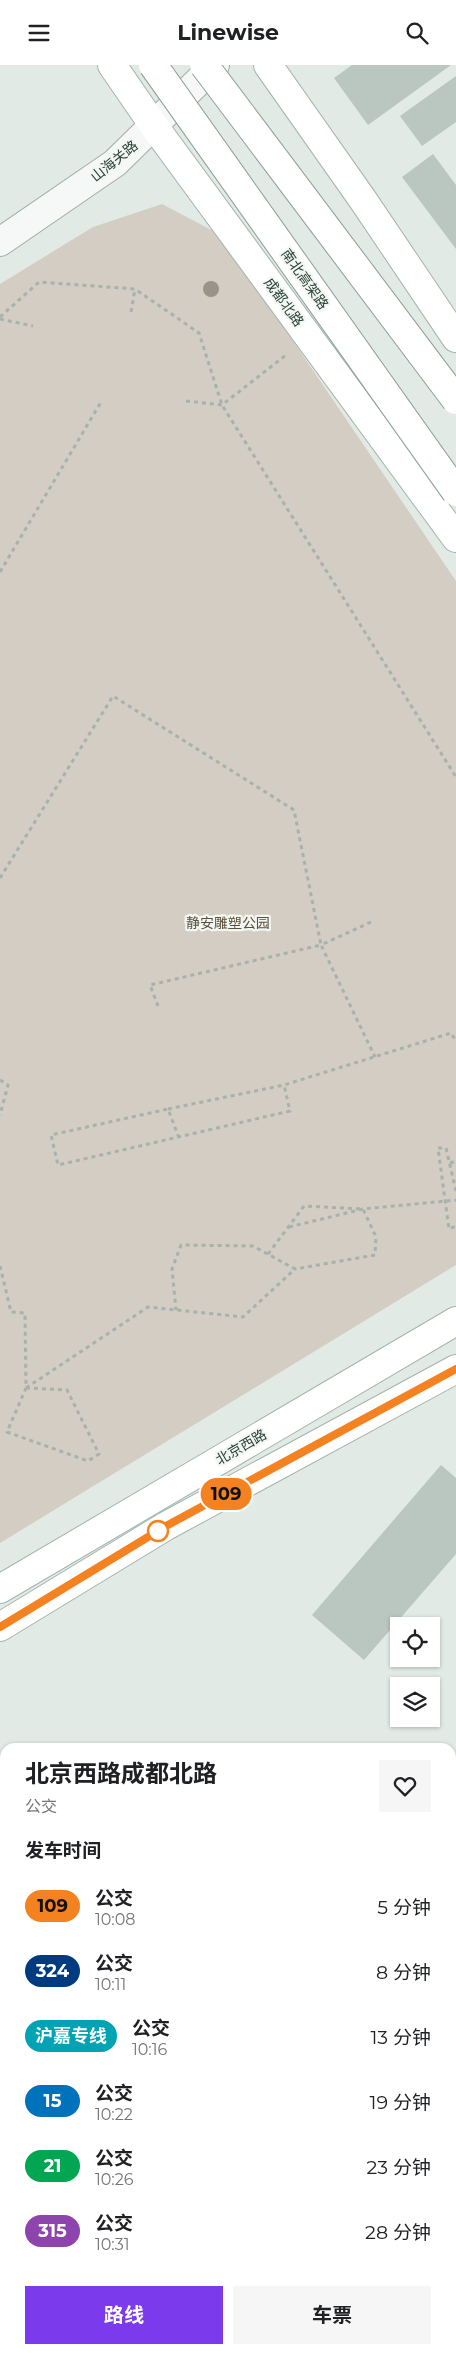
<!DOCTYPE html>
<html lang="zh">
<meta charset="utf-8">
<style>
body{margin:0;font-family:Montserrat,"Noto Sans SC",sans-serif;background:#f6f6f6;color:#202124;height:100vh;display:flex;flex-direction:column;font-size:19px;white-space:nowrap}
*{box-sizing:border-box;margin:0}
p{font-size:16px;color:#757577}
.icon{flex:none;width:28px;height:28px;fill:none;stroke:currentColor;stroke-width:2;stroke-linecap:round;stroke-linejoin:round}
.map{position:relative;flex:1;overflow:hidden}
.panel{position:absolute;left:0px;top:1678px;width:456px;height:611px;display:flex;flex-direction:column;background:#fff;border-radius:15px 15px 0 0;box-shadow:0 1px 4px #0004}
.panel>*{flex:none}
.badge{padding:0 10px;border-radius:16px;font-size:18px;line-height:32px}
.fabs{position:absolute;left:390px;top:1552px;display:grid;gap:10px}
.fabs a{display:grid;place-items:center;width:50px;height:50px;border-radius:0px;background:#fff;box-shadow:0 1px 4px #0004;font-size:25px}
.map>.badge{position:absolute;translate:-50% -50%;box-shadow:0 0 0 2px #fff}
h2{padding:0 25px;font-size:19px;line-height:45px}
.round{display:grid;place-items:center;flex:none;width:52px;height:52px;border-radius:0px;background:#f6f6f6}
.headline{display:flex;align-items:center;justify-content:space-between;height:85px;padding:0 25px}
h1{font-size:24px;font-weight:700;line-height:38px}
.cta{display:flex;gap:10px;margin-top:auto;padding:10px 25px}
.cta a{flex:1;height:58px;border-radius:0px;background:#7c3aed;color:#fff;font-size:20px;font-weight:700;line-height:58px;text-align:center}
.cta a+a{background:#f6f6f6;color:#202124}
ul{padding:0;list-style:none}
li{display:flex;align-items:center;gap:15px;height:65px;padding:0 25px}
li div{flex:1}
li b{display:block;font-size:19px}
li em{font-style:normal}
li .badge{min-width:55px;font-weight:700;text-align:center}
header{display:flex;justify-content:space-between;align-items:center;height:65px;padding:0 25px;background:#fff;font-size:22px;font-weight:700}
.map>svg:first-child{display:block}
</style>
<header><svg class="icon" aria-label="menu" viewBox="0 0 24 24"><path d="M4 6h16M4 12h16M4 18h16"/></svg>Linewise<svg class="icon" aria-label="search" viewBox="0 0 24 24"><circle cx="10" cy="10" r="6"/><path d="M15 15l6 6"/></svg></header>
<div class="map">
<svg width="456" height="2288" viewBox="0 0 456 2288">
<rect width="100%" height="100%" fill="#e2eae6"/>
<path fill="#d0dbd5" d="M0,1777L5,1784V1861L0,1865Z"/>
<path fill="#d3cdc4" d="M162,139L221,170L456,516V1200L0,1478V219L93,162Z"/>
<g fill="#bac6c0">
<path d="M352,0H451L368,60L334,13Z"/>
<path d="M456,11V57L422,81L400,51Z"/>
<path d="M433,89L456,120V184L402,112Z"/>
<path d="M441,1400L456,1413V1489L364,1595L312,1550Z"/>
<rect x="451" y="1713" width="5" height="69"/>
<path d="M0,2039L5,2045V2225L0,2229Z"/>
<path d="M451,2085L456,2095V2174L451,2176Z"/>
<path d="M117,2284H212L214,2288H119Z"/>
</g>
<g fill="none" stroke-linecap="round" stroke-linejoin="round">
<g stroke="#a0ada6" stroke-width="30">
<g id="minor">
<path d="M0,177L115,98L215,0"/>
<path d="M0,1738L5,1746"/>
<path d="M451,2244L456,2241"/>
<path d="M251,2284L253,2288"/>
<path d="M368,2288L376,2284"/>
</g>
</g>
<g stroke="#a2b5aa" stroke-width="30">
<g id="major">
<path d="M112,0L154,61L456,473"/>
<path d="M268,0L363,135L456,273"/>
<path d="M0,1524L456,1256"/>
<path d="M0,1562L166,1461L456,1304"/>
</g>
</g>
<g stroke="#a8b2ad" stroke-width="3" stroke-dasharray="4 4" stroke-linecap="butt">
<path d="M131,247L135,224"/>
<path d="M0,252L39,217L135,224L199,268L222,340L456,712"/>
<path d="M0,254L33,261"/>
<path d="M186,336L222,340L286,290"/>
<path d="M0,507L101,337"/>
<path d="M0,813L113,631L294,745L321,880L150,920L158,941"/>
<path d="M371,857L321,880L375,992"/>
<path d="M0,1015L8,1020L0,1050"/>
<path d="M168,1044L284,1020"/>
<path d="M179,1073L168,1044L51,1070L58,1100L290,1046L284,1020L451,968L456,976"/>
<path d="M450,1098L456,1096"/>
<path d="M456,1126L446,1083H438L449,1164L456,1161"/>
<path d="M289,1162L363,1144L456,1135"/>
<path d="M268,1189L304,1141L363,1144L376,1172L375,1190L295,1204"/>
<path d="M0,1201L11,1247L25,1248L26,1323L7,1367L88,1396L99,1389L67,1325L27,1323"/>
<path d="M26,1323L148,1242L243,1252L295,1204L253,1181L181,1180L172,1204L176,1245"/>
</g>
<use href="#minor" stroke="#f5f8f6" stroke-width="28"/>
<use href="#major" stroke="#fff" stroke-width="28"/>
<g stroke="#8a9f94" stroke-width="30" stroke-linecap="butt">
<g id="highway-bridge">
<path d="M153,0L456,427"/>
<path d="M204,0L456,335"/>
</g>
</g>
<use href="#highway-bridge" stroke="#fff" stroke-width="28"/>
</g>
<circle fill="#989587" cx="211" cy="224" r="8"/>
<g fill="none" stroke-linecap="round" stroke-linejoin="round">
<g stroke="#fff" stroke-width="11">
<path id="line" d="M0,1562L166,1461L456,1304"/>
</g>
<use href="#line" stroke="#f58220" stroke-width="8"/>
</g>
<circle fill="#fff" stroke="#f58220" stroke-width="2.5" cx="158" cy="1466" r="10"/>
<g text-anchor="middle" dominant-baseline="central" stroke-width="4.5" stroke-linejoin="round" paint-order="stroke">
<g font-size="14" fill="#2b4135" stroke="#f2f7f4">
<text transform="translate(114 96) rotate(-39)">山海关路</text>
<text transform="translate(305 214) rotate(55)">南北高架路</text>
<text transform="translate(284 237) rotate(54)">成都北路</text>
<text transform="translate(241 1382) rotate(-30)">北京西路</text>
</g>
<g font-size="14" fill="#5c5039" stroke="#f2f7f4">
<text x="228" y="858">静安雕塑公园</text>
</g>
</g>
</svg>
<div class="fabs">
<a><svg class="icon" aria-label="locate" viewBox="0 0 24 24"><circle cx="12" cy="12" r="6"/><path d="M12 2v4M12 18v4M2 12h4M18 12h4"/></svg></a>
<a><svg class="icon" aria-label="layers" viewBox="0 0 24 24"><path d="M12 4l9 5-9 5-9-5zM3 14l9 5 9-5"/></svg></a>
</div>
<b class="badge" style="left:226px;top:1429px;background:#f58220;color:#111">109</b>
<section class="panel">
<div class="headline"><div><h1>北京西路成都北路</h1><p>公交</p></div><a class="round"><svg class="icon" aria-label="heart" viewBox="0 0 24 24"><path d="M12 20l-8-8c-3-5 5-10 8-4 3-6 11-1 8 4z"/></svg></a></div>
<h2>发车时间</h2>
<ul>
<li><span class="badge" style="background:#f58220;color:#111">109</span><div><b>公交</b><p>10:08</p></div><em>5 分钟</em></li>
<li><span class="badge" style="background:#003b80;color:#fff">324</span><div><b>公交</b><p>10:11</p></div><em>8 分钟</em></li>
<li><span class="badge" style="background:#00a3b4;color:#fff">沪嘉专线</span><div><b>公交</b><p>10:16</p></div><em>13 分钟</em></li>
<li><span class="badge" style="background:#0072bc;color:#fff">15</span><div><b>公交</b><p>10:22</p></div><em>19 分钟</em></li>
<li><span class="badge" style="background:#00a651;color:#fff">21</span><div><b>公交</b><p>10:26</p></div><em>23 分钟</em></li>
<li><span class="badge" style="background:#8e44ad;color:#fff">315</span><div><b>公交</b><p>10:31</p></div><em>28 分钟</em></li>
</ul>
<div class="cta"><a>路线</a><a>车票</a></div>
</section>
</div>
